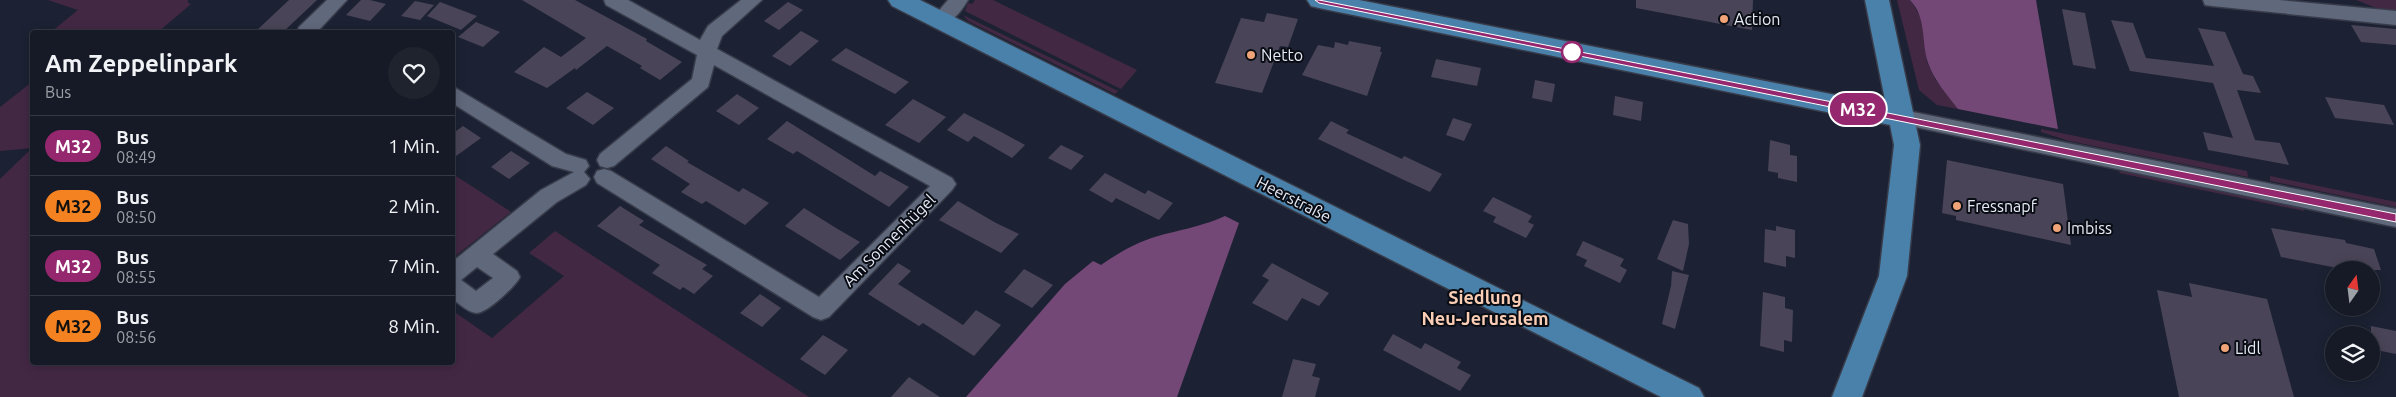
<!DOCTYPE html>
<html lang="de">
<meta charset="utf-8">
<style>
body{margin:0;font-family:Ubuntu,sans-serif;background:#1e232e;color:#f1f3f6;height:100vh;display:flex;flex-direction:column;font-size:19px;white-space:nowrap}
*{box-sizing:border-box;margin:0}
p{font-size:16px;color:#9da1a7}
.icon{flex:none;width:28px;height:28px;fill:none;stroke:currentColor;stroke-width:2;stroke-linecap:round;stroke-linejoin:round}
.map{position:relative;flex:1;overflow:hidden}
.drawer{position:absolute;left:30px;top:30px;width:425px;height:335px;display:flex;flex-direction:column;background:#151a26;border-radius:5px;box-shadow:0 2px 12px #0003,0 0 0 1px #343843}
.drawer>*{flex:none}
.badge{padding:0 10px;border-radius:16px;font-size:18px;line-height:32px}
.needle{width:32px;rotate:14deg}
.buttons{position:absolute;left:2325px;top:261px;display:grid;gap:10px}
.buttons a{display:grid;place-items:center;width:55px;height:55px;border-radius:50%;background:#151a26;box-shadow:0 2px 12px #0003,0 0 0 1px #343843;font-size:25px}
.map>.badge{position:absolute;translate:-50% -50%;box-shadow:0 0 0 2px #fff}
.round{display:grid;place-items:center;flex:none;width:52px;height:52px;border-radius:26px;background:#1e232e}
.headline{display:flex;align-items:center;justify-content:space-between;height:85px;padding:0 15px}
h1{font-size:24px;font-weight:700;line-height:38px}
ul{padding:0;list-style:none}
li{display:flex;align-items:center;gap:15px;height:60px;padding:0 15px;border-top:1px solid #343843}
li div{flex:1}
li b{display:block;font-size:19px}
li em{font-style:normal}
li .badge{min-width:55px;font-weight:700;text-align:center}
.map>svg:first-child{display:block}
</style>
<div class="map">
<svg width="2396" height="397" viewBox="0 0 2396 397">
<rect width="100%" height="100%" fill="#1c2233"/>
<g fill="#432844">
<path d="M48,0H188V3L191,4L158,32H51L78,10Z"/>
<path d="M975,0H993L1137,70L1121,89L965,11L968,3L972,4Z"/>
<path d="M1897,0H1910L1912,2L1923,22L1927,62L1935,79L1958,109L1937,105L1919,90Z"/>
<path d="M2356,0H2396V13L2384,11Z"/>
<path d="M963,15L1118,91L1115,94L968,21Z"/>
<path d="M32,82V362H452L453,311L492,338L564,276L529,253L555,231L809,397H0V179L32,148L0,151V107Z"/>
<path d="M2041,129L2247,171L2248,177L2069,141L2041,132Z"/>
<path d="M2121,169L2303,207L2304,211L2119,173Z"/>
<path d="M453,174L511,212L453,258Z"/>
<path d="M2270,176L2396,202V207L2270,181Z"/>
</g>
<g fill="#744876">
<path d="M1910,0H2036L2058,129L1958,109C1947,95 1934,80 1928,63C1921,41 1927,18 1910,0Z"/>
<path d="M1225,216L1239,223L1177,397H966L1065,284L1093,261L1101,265C1121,251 1141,240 1165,234C1186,229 1205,225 1225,216Z"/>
</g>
<g fill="#494457">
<path d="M289,0H317L283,32H255Z"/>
<path d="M361,0H370L386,4L370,21L346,15Z"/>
<path d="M522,0H575L647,39L646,41L682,62L660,80L640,68L642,66L607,46L576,70L575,68L547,88L514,72L544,47L561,57L586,38Z"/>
<path d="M1636,0H1753L1752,30L1636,8Z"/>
<path d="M415,1L434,5L420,20L401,16Z"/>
<path d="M440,2L477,16L461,30L427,16Z"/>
<path d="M788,2L803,10L779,30L764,21Z"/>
<path d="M2062,9L2085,13L2096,69L2073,65Z"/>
<path d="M1267,13L1298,19L1288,47L1280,46L1262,93L1215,83L1241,18L1264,22Z"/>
<path d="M2111,20L2133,23L2146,58L2214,66L2198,28L2225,32L2243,74L2253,76L2261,93L2237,90L2255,140L2280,143L2289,165L2208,150L2203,132L2233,138L2213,83L2130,71Z"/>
<path d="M476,22L500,32L483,47L458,37Z"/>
<path d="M2351,25L2396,29V45L2361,42Z"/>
<path d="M801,31L819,41L790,66L772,56Z"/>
<path d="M1349,41L1381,47L1380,52H1382L1367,96L1302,75L1318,45L1334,48L1335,42L1348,45Z"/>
<path d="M846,48L883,68L909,82L895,94L831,60Z"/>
<path d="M1436,59L1481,68L1477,86L1431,77Z"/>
<path d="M1535,80L1555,84L1552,102L1532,98Z"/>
<path d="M587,92L614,108L593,125L566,108Z"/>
<path d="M737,94L759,108L739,125L716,111Z"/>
<path d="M1615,96L1643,102L1641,121L1613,115Z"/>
<path d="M2325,97L2384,105L2394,125L2335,118Z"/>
<path d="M913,99L946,117L919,143L885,125Z"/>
<path d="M964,113L1003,133L1025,145L1012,158L974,136L968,142L947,130Z"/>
<path d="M1453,118L1472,124L1464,141L1446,135Z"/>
<path d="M787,121L875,176L880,171L909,187L889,207L797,151L793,154L767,139Z"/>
<path d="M1331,121L1349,130L1346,133L1402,159L1404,156L1442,174L1430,192L1404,180L1318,139Z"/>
<path d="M463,126L481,138L452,159V134Z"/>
<path d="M1770,140L1790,145V155L1797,156V182L1778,178V173L1768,171Z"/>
<path d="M1061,145L1084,156L1071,170L1048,158Z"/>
<path d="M666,146L689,161L687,162L739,192L743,188L769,203L745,225L706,201L702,204L681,192L690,184L651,159Z"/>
<path d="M511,151L530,163L509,179L491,167Z"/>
<path d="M1947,160L2063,184L2071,245L1956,220V216L1942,213Z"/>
<path d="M1105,173L1145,194L1148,190L1173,203L1159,220L1116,198L1112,203L1089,190Z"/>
<path d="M1493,197L1532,216L1528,222L1534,225L1526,238L1493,222L1496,217L1483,211Z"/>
<path d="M958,201L996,223L1019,234L1001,253L939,220Z"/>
<path d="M620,206L644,221L639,225L707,265L702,269L713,276L694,294L683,287L680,290L652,273L660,265L597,226Z"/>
<path d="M804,208L836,228L860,242L840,260L785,226Z"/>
<path d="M1673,220L1688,224L1689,244L1683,271L1657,259Z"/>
<path d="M1776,226L1795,230V258L1786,256V267L1764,262L1765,229L1776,231Z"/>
<path d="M2271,228L2345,240L2346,243L2374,249L2381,270H2348L2281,257Z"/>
<path d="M1583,241L1624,259L1620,266L1627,270L1620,283L1584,266L1587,260L1576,255Z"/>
<path d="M898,263L911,271L898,284L963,325L976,310L1001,325L974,356L923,323L919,326L868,294Z"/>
<path d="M1272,263L1300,278L1329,293L1319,306L1302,298L1287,321L1252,303L1269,280L1262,276Z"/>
<path d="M1024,269L1053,285L1032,308L1004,292Z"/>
<path d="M1672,271L1689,275L1675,329L1662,324L1671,286Z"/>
<path d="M2189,283L2267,299L2294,397H2179L2157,290L2192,297Z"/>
<path d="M1763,292L1785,297V308L1793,310L1792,342L1784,340V352L1760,346Z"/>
<path d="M760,294L781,308L762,327L740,313Z"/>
<path d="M2371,326L2396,331V354L2371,349Z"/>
<path d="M1393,334L1421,349L1425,343L1461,362L1457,368L1471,375L1460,391L1383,350Z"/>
<path d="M823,335L848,350L825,375L800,359Z"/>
<path d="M1293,359L1316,364L1312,376L1320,378L1315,397H1282Z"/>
<path d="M909,377L940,397H891Z"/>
</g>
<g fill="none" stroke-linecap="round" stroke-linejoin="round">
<g stroke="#383c4a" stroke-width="3">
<g id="minor">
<path d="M327,0H347L317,32H297L299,27Z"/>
<path d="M604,0H628L700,40L708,26L741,0H762L722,36L717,49L952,178L956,184L952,190L829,317L821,320L813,317L597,183L594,177L597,171L604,169L611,171L819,297L930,186L714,65L708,87L614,166L607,168L600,166L597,160L600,154L692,79L697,55L606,5Z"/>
<path d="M948,0H968C961,12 947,30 932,26L930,21Z"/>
<path d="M2203,0H2279L2396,11V25L2212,6L2205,5Z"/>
<path d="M452,86L566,154L586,160L589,166L584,172L590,179L586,185L557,202L493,254L517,271L520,277C516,286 486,314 476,313C467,312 459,303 452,299V262L541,190L574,172L552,166L452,103ZM477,267L493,278L476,291L461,280Z"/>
<path d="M1903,110L2396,209V227L1896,123L1893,118L1896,113Z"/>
</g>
</g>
<g stroke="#383c4a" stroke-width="3">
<g id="major">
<path d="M888,0H920L1699,388L1704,397H1661L892,6Z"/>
<path d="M1307,0H1359L1886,105L1865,0H1889L1920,145L1907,276L1862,397H1832L1879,276L1894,145L1890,125L1319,8L1311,6Z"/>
</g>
</g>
<use href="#minor" fill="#60687c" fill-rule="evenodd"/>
<use href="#major" fill="#4a81aa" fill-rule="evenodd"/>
</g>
<path fill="#95276e" stroke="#fff" d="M1315,0H1319L2396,214V222L1319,3Z"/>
<g fill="#efa377" stroke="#090c13" stroke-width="2">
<circle cx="1724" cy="19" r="5"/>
<circle cx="1251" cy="55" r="5"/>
<circle cx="1957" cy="206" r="5"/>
<circle cx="2057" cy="228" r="5"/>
<circle cx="2225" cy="348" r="5"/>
</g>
<circle fill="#fff" stroke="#95276e" stroke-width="2.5" cx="1572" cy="52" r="10"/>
<g text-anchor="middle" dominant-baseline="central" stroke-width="4" stroke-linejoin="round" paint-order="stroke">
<g font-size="16" fill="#e5eaf6" stroke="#090c13" text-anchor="start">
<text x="1734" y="19">Action</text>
<text x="1261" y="55">Netto</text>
<text x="1967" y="206">Fressnapf</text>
<text x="2067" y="228">Imbiss</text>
<text x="2235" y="348">Lidl</text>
</g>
<g font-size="16" fill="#e5eaf6" stroke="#090c13">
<text transform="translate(1294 199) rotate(27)">Heerstraße</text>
<text transform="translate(889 240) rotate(-45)">Am Sonnenhügel</text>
</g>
<g font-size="18" font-weight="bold" fill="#facdb5" stroke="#090c13">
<text x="1485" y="297">Siedlung<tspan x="1485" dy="21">Neu-Jerusalem</tspan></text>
</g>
</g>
</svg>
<div class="buttons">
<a><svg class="needle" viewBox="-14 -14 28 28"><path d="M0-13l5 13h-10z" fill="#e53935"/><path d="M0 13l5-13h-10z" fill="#9da1a7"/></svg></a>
<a><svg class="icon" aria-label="layers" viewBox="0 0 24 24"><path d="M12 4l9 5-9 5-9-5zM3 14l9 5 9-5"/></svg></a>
</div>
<b class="badge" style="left:1858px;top:109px;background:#95276e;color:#fff">M32</b>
<section class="drawer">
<div class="headline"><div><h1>Am Zeppelinpark</h1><p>Bus</p></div><a class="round"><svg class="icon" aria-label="heart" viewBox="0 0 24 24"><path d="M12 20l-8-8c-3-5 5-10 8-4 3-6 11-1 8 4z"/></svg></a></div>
<ul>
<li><span class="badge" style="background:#95276e;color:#fff">M32</span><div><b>Bus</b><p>08:49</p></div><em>1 Min.</em></li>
<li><span class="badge" style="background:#f58220;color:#111">M32</span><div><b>Bus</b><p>08:50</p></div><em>2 Min.</em></li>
<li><span class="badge" style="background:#95276e;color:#fff">M32</span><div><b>Bus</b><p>08:55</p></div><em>7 Min.</em></li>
<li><span class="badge" style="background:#f58220;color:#111">M32</span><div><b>Bus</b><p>08:56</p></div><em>8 Min.</em></li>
</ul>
</section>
</div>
